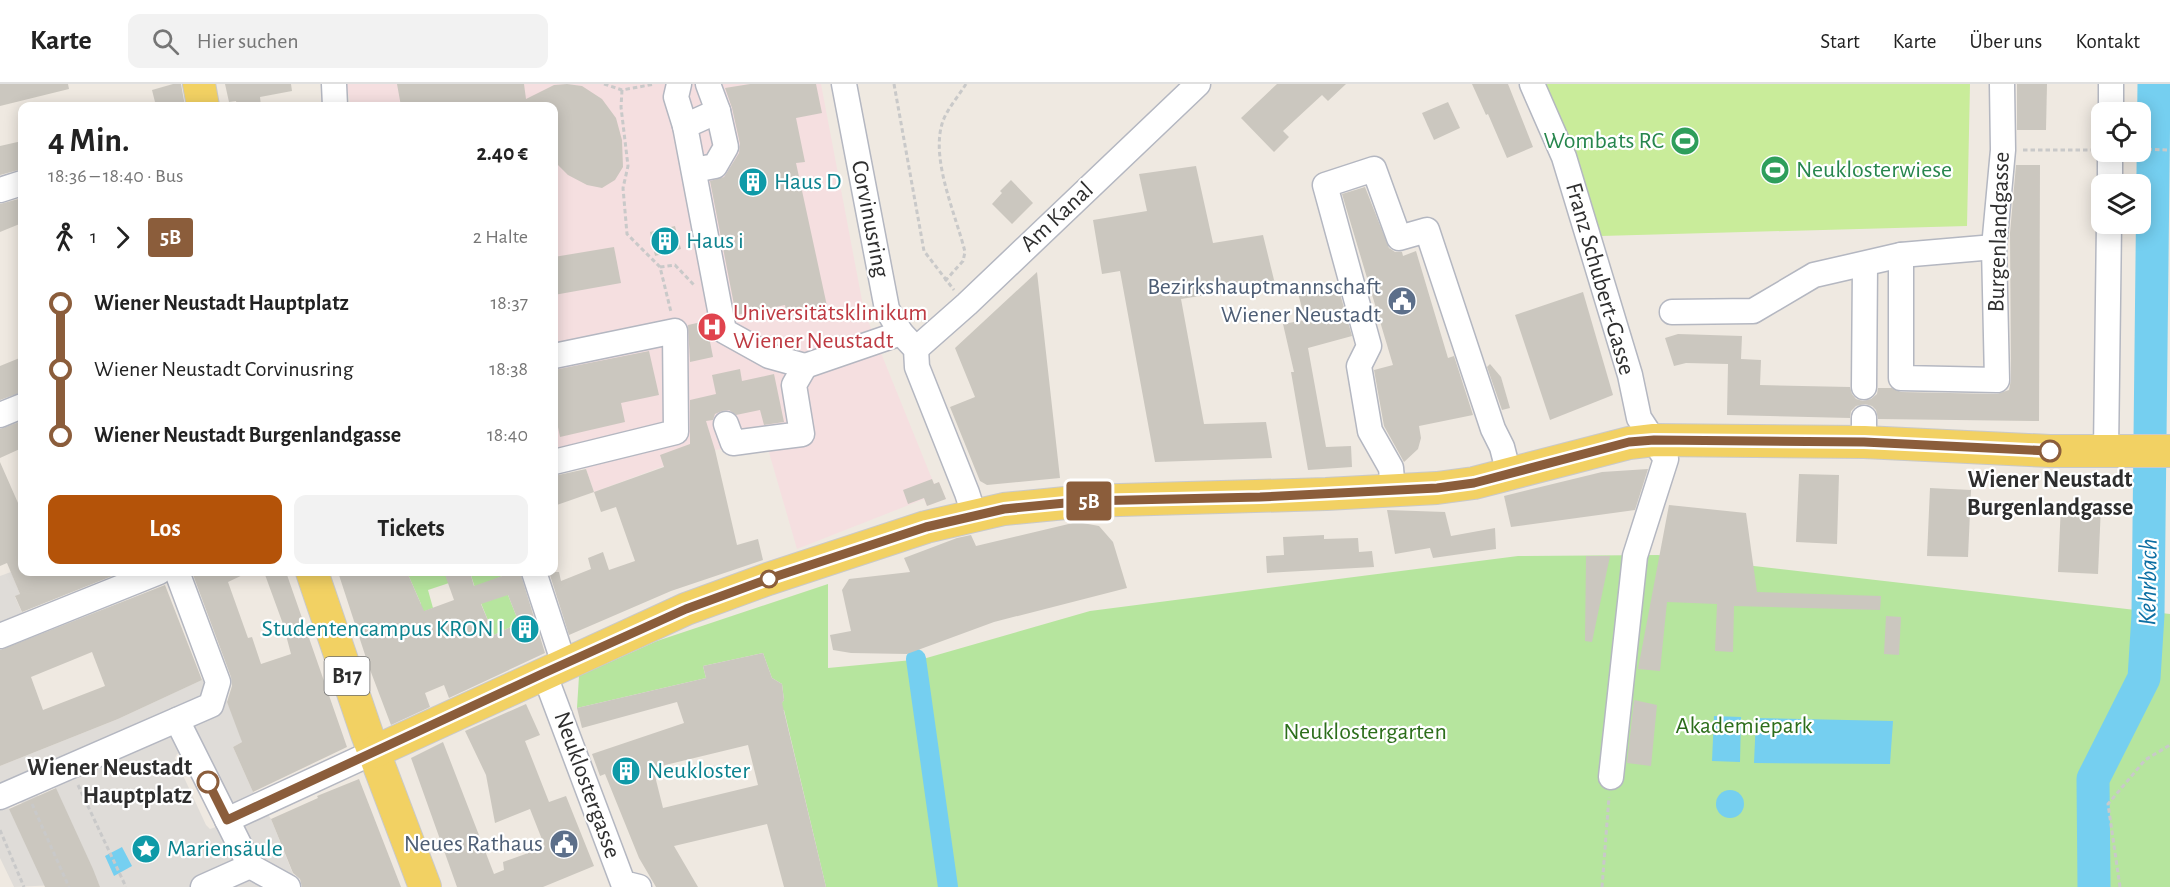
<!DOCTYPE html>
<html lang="de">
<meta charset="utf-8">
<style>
body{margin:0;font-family:"Alegreya Sans",sans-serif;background:#f2f2f2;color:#222;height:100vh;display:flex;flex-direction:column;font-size:22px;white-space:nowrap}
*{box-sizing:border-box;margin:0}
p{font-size:20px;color:#767676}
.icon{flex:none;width:33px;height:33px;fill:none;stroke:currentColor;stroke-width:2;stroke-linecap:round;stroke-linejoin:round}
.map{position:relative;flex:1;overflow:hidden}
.sheet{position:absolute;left:18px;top:18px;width:540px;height:474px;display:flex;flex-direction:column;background:#fff;border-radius:12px;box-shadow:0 3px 15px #0003}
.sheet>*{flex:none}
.badge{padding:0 12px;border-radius:4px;font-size:21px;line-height:39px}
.controls{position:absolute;left:2091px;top:18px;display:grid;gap:12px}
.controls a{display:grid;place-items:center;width:60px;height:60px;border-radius:12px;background:#fff;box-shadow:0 3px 15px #0003;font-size:30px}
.map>.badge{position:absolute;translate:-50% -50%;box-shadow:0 0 0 3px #fff}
.legs{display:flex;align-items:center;gap:9px;height:66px;padding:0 30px;font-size:20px}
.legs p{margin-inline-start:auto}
.headline{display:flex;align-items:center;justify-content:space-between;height:102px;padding:0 30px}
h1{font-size:33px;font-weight:700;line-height:45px}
.primary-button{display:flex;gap:12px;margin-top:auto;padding:12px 30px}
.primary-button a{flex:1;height:69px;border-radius:12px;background:#b45309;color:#fff;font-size:24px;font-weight:700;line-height:69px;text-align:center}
.primary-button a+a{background:#f2f2f2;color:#222}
ul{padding:0 30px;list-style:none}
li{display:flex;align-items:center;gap:21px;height:66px;font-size:22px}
li i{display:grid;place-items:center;width:9px;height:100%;margin:0 8px;background:currentColor}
li i::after{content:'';width:15px;height:15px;margin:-8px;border:4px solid;border-radius:50%;background:#fff}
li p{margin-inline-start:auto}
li:first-child i{background:linear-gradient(#0000 50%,currentColor 0)}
li:last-child i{background:linear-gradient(currentColor 50%,#0000 0)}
header{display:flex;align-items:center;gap:36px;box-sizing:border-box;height:84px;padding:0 30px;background:#fff;border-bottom:2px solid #e0e0e0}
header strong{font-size:28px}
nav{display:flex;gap:33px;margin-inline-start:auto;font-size:21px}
.search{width:420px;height:54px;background:#f2f2f2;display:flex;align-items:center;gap:15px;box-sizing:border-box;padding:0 21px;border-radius:12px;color:#767676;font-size:22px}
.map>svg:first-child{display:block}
</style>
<header>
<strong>Karte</strong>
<div class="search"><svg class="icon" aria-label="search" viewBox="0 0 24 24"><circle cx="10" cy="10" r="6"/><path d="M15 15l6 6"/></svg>Hier suchen</div>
<nav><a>Start</a><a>Karte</a><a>Über uns</a><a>Kontakt</a></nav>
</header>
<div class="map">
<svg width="2170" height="803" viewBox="0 0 2170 803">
<rect width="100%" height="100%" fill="#efe9e1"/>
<path fill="#f5dfe0" d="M346,0H821L864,227L934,400L939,398L946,415L927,422L924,415L797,465L766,358L715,366L664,382L594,408L585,382L554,392V22H351Z"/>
<g fill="#b6e59e">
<path d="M1658,471L2170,530V803H826L784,626L777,625L784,616L782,600L772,594L763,569L703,582L706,594L577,624L579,592L657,557L828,500V584L923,575L1090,527L1518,472Z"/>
<path d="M407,488H444L449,499L428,506L433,524L407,534L405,527L421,520Z"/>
<path d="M470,488H500L502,492L496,495L508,511L519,539L494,551L476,507Z"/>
</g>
<path fill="#c9ec9a" d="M1544,0H1970L1967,142L1601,152L1576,71Z"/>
<g fill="#dfdcd8" fill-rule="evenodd">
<path d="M11,488L20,510L15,513L27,540L0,552V492Z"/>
<path d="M206,594L218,598L237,640L242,658L233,663L253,708L271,735L297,800L287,803H100L98,799L14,803L0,774V682L118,635ZM181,668L195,696L216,743L210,745L206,741L175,674L177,670ZM55,703L69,735L52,742L38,711ZM21,718L37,750L24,756L9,724Z"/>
</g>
<g fill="#75cff0">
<path d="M1714,632L1741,633L1740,678L1712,677Z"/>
<path d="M1756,634L1893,637L1890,680L1754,679Z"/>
<circle cx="1730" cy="720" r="14"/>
<path d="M122,763L132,782L114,792L105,772Z"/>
</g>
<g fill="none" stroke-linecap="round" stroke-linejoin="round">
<path stroke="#75cff0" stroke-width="20" d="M916,575L948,803"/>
<path stroke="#75cff0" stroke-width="33" d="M2094,803L2093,695L2144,594L2148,531L2154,0"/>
</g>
<g fill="#cbc7bf" fill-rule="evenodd">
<path d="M0,0H68L69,5L0,22Z"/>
<path d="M173,0H181L185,22H156L152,6Z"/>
<path d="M225,0H291L292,7L260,13L261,22H237L236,17L229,18Z"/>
<path d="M397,0H524L526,15L554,1L567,0L582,2L602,15L616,34L622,56L623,83L615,96L602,104L587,101L568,91L554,77V22H401Z"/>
<path d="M750,0H816L822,29L796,34L805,78L796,79L827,222L787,231L785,221L736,231L710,97L724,93L739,69L740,60L732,24L725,4Z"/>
<path d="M1277,0H1346L1328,17L1322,11L1283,47L1289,53L1274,68L1241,34Z"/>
<path d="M1472,0H1508L1533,63L1507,74L1488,30L1486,31Z"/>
<path d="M2017,0H2047L2046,46H2017Z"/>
<path d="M1448,18L1460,44L1434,56L1422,29Z"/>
<path d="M22,57V85L0,91V62Z"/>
<path d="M2016,81H2040L2039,337L1878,335L1876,326L1872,322L1865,320L1856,322L1851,327L1850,334L1727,331L1728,280L1686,279L1674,282L1665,254L1678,250L1742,252L1741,275L1761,276L1760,301L1850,303L1852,310L1856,315L1863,317L1871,315L1877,310L1878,304H1892L1901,308L1997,310L2009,306L2011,296L2010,149Z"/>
<path d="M1196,82L1213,159L1263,151L1275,200L1181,215L1204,340L1266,338L1272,374L1155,378L1120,187L1102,190L1093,136L1147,127L1139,90Z"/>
<path d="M1011,96L1033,119L1012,140L992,120L1002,109L1000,107Z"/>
<path d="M1365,103L1389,164L1395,168H1402L1403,172L1416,167L1448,274L1454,272L1473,331L1419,342L1421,354L1418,365L1404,378L1384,342L1374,286L1393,281L1342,110Z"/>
<path d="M22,114V139L0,148V120Z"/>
<path d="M675,142L681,165L655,172L650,148Z"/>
<path d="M614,163L621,199L554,211V173Z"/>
<path d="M1037,188L1060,394L987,401L980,397L950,323L975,313L955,264Z"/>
<path d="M1337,199L1352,252L1308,264L1326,363L1351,362L1352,383L1308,386L1291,288H1294L1283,240L1305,236L1298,209Z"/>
<path d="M1583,208L1613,311L1550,336L1515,231Z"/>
<path d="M706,237L713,273L690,278L688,241Z"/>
<path d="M649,267L659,311L621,319L625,338L560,353L554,323V286Z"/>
<path d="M22,273V308L0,316V282Z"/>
<path d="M1490,280L1501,293L1510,324L1502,326L1487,283Z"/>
<path d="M740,285L742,297L774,290L784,338L764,341L760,326L736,331L729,326L722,327L715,330L713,336L706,337L715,366L737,461L758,455L763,476L671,507L569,551L549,488H559L561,497L591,485L588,474L603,468L609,486L635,477L616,423L601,428L594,408L664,383L660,371L690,360V316L716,310L712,291Z"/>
<path d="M22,337V364L0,374V345Z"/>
<path d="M0,378L22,428V488H122L22,528L15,512L20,510L7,479L0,482Z"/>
<path d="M586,385L594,408L554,422V392Z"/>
<path d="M1648,385L1635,426L1511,443L1504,412L1602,388Z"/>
<path d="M1799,390L1839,391L1837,460L1796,458Z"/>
<path d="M932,395L934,400L939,398L946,415L927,422L924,414L908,420L903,406Z"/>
<path d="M1930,404L1971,406L1968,473L1927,472Z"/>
<path d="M2061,420L2101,422L2098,490L2058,488Z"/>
<path d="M1669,421L1746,429L1757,508L1881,512L1880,526L1734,522L1733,568L1715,567L1717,520L1667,518L1660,587L1638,585Z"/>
<path d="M1387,426L1445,428L1451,452L1495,444L1496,465L1433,474L1430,464L1395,470Z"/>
<path d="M1077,438L1099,442L1113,458L1127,504L994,538L907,570L851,569L833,566L830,551L851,547L842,506L849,495L910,488L904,474L957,454L971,451L976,462Z"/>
<path d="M1324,451V455L1358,454L1359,468L1372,467L1374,483L1267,489L1266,472L1284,471L1283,453Z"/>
<path d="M1586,472H1610L1592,558L1585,557Z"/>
<path d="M192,488H249L228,498L248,554L252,553L261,580L291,570L283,540L264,488H286L347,663L253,708L233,663L242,658L227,618L232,602L231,593Z"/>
<path d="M338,488H407L424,527L454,516L444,488H470L474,502L502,492L501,488H520L545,569L449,614L444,601L425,609L430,623L391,641L369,583ZM508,511L519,539L494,551L481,520Z"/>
<path d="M165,501L202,596L118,635L0,682V566ZM92,568L105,602L43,626L31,593Z"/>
<path d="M1886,532L1901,533L1899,571L1884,570Z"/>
<path d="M763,569L772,594L782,600L784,616L782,619L826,803H784L767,740L674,762L698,803H656L639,774L605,690L600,692L592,670L684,639L677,618L582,644L577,624L706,594L703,582ZM748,661L758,701L663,724L653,684Z"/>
<path d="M1634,616L1657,621L1651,682L1627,679Z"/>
<path d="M526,620L540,651L525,657L549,718L566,712L594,782L543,803H457L411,674L443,658L494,790L504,786L503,778L545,763L530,725L495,739L486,691L465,647Z"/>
<path d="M359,695L401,803H302L300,795L293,789L271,735L318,714L317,712Z"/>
<path d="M56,704L93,785L100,803H45L9,725Z"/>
</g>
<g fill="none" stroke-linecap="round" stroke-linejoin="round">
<g stroke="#b4b7c1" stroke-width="27">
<g id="minor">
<path d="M334,0L335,22"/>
<path d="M679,0L676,13L685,42"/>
<path d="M708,0L718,27L685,42L724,247L769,272L805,282L901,249"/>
<path d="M844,0L887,225L901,249L916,265L917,283L967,409L974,431"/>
<path d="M1532,0L1564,73L1630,291L1639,334L1666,375L1635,472L1611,693"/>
<path d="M2111,28V0"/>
<path d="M694,86L715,82L726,63L718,27"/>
<path d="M2110,100V68"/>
<path d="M0,106L22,99"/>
<path d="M1901,171V294L1997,296L1994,163L2003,66L2002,0"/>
<path d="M1672,228L1753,227L1814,191L1901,171L1994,163"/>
<path d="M916,265L967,220L1198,0"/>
<path d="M554,272L675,247L676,348L554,378"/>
<path d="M1864,303L1865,181"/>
<path d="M0,331L22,322"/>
<path d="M726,340L733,359L802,350L794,301L805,282"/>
<path d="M1864,358V334"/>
<path d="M2106,367L2109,140"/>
<path d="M1393,407L1391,384L1370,347L1359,282L1369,262L1325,101L1374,85L1399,154L1427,146L1493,345L1502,363L1509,390"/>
<path d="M534,488L564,580"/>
<path d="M0,552L159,488"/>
<path d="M544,589L623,799L639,803"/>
<path d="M177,636L250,782L203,803"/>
<path d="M0,713L211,621L218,598L177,488"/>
<path d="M227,736L374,668"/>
<path d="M250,782L288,803"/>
</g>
</g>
<g stroke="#c9c9c9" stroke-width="34">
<g id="major">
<path d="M199,0L203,22"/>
<path d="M312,488L367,650L425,803"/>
<path d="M374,668L686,525L768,495L926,443L1004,425L1086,417L1326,410L1437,404L1474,399L1629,359L1654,356L1864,358L2050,367H2170"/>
</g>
</g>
<g stroke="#c9c9c9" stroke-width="3" stroke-dasharray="4.5 3" stroke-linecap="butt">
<path d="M604,0L622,6L655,0"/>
<path d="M894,0L924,167L954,206"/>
<path d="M622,6L621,23L628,82L623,104L627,150L660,183L671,228"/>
<path d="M2140,65L2170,66"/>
<path d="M2023,66H2091"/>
<path d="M660,183L675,181L694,201"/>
<path d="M945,197L963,177L965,168C956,131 931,77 942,40C946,26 958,13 966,0"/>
<path d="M78,701L126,803"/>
<path d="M32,720L69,803"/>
<path d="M0,746L24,803"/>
<path d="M1602,803L1609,713"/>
<path d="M2120,803L2108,720L2145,676L2170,661"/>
</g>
<use href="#minor" stroke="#fff" stroke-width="24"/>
<use href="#major" stroke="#f2d163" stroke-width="32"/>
</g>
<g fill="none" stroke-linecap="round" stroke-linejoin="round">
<g stroke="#fff" stroke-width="14">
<path id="line-1" d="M208,698L227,736L544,589L686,525L768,495L926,443L1004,425L1086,417L1260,413L1437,404L1474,399L1629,358L1654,356L1864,358L2050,367"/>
</g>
<use href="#line-1" stroke="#8b5d3b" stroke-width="9"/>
</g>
<defs>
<g id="stadium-disc" transform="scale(1.5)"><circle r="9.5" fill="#2e9e5b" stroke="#fff"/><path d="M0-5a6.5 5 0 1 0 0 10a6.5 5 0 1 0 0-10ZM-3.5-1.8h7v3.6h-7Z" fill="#fff"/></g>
<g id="building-disc" transform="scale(1.5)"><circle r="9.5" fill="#0f9aa8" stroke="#fff"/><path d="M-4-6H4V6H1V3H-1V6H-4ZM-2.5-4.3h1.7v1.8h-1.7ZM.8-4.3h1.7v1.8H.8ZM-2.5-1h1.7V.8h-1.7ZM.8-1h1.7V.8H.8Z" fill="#fff"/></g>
<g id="civic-disc" transform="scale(1.5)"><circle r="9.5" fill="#5c6f8a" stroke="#fff"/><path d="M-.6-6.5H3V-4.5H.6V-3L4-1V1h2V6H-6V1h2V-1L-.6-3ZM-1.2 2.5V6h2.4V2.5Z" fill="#fff"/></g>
<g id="hospital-disc" transform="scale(1.5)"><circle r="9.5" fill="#e0444e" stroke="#fff"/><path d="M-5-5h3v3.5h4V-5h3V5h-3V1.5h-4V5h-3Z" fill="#fff"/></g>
<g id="sight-disc" transform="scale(1.5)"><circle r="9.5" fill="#0f9aa8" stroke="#fff"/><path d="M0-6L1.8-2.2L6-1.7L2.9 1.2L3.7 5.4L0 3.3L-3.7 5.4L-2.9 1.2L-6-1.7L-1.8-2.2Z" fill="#fff"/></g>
</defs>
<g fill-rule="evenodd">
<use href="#stadium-disc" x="1685" y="57"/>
<use href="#stadium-disc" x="1775" y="86"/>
<use href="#building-disc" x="753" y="98"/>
<use href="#building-disc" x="665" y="157"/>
<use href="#civic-disc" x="1402" y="217"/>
<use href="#hospital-disc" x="712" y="243"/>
<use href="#building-disc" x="525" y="545"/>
<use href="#building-disc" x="626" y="687"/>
<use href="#civic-disc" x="564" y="760"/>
<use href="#sight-disc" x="146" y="765"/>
</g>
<g fill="#fff" stroke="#8b5d3b" stroke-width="3">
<circle cx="2050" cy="367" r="10"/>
<circle cx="769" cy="495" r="8"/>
<circle cx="208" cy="698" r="10"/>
</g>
<g text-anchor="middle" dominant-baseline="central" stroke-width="4.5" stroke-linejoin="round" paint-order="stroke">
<rect fill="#fff" stroke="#6d6d6d" stroke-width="1.5" x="324.5" y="573" width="45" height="38" rx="4.5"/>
<g font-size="22" font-weight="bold" fill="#2e2e2e">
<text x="347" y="592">B17</text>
</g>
<g font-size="24" fill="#27864d" stroke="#fff" text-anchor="end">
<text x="1664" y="57">Wombats RC</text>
<text x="1796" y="86" text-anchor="start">Neuklosterwiese</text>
</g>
<g font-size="24" fill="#0d838f" stroke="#fff" text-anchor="start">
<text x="774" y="98">Haus D</text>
<text x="686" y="157">Haus i</text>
<text x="504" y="545" text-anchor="end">Studentencampus KRON I</text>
<text x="647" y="687">Neukloster</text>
<text x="167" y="765">Mariensäule</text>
</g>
<g font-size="24" fill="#2e2e2e" stroke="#fff">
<text transform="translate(1057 133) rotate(-43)">Am Kanal</text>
<text transform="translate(870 135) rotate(79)">Corvinusring</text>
<text transform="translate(1999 148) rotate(-88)">Burgenlandgasse</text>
<text transform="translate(1600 195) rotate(74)">Franz Schubert-Gasse</text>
<text transform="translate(587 701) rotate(70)">Neuklostergasse</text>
</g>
<g font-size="24" fill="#4e5e75" stroke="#fff" text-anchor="end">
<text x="1381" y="203">Bezirkshauptmannschaft<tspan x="1381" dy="28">Wiener Neustadt</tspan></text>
<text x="543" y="760">Neues Rathaus</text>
</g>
<g font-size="24" fill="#be3a42" stroke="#fff" text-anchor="start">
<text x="733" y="229">Universitätsklinikum<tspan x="733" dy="28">Wiener Neustadt</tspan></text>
</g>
<g font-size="24" font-weight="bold" fill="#2e2e2e" stroke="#fff">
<text x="2050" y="396">Wiener Neustadt<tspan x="2050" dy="28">Burgenlandgasse</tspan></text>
<text x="192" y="684" text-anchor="end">Wiener Neustadt<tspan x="192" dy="28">Hauptplatz</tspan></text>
</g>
<g font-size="24" fill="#2c6e1b" stroke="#fff">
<text x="1744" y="642">Akademiepark</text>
<text x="1365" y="648">Neuklostergarten</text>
</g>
<g font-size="26" font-style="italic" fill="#0d6fa3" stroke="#fff">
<text transform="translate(2148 498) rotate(-89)">Kehrbach</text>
</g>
</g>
</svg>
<div class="controls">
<a><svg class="icon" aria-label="locate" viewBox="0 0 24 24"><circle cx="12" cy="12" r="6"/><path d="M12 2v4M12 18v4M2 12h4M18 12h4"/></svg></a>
<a><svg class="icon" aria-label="layers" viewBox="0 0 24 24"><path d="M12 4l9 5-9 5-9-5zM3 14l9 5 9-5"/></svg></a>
</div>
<b class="badge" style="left:1089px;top:417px;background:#8b5d3b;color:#fff">5B</b>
<section class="sheet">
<div class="headline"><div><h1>4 Min.</h1><p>18:36 – 18:40 · Bus</p></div><b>2.40 €</b></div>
<div class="legs"><svg class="icon" aria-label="walk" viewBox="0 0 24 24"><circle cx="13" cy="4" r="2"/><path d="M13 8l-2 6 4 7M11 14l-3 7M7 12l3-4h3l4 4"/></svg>1<svg class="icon" aria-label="forward" viewBox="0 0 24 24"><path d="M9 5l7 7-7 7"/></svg><b class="badge" style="background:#8b5d3b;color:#fff">5B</b><p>2 Halte</p></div>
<ul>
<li><i style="color:#8b5d3b"></i><b>Wiener Neustadt Hauptplatz</b><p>18:37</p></li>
<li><i style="color:#8b5d3b"></i><span>Wiener Neustadt Corvinusring</span><p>18:38</p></li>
<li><i style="color:#8b5d3b"></i><b>Wiener Neustadt Burgenlandgasse</b><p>18:40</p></li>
</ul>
<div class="primary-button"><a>Los</a><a>Tickets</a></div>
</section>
</div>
